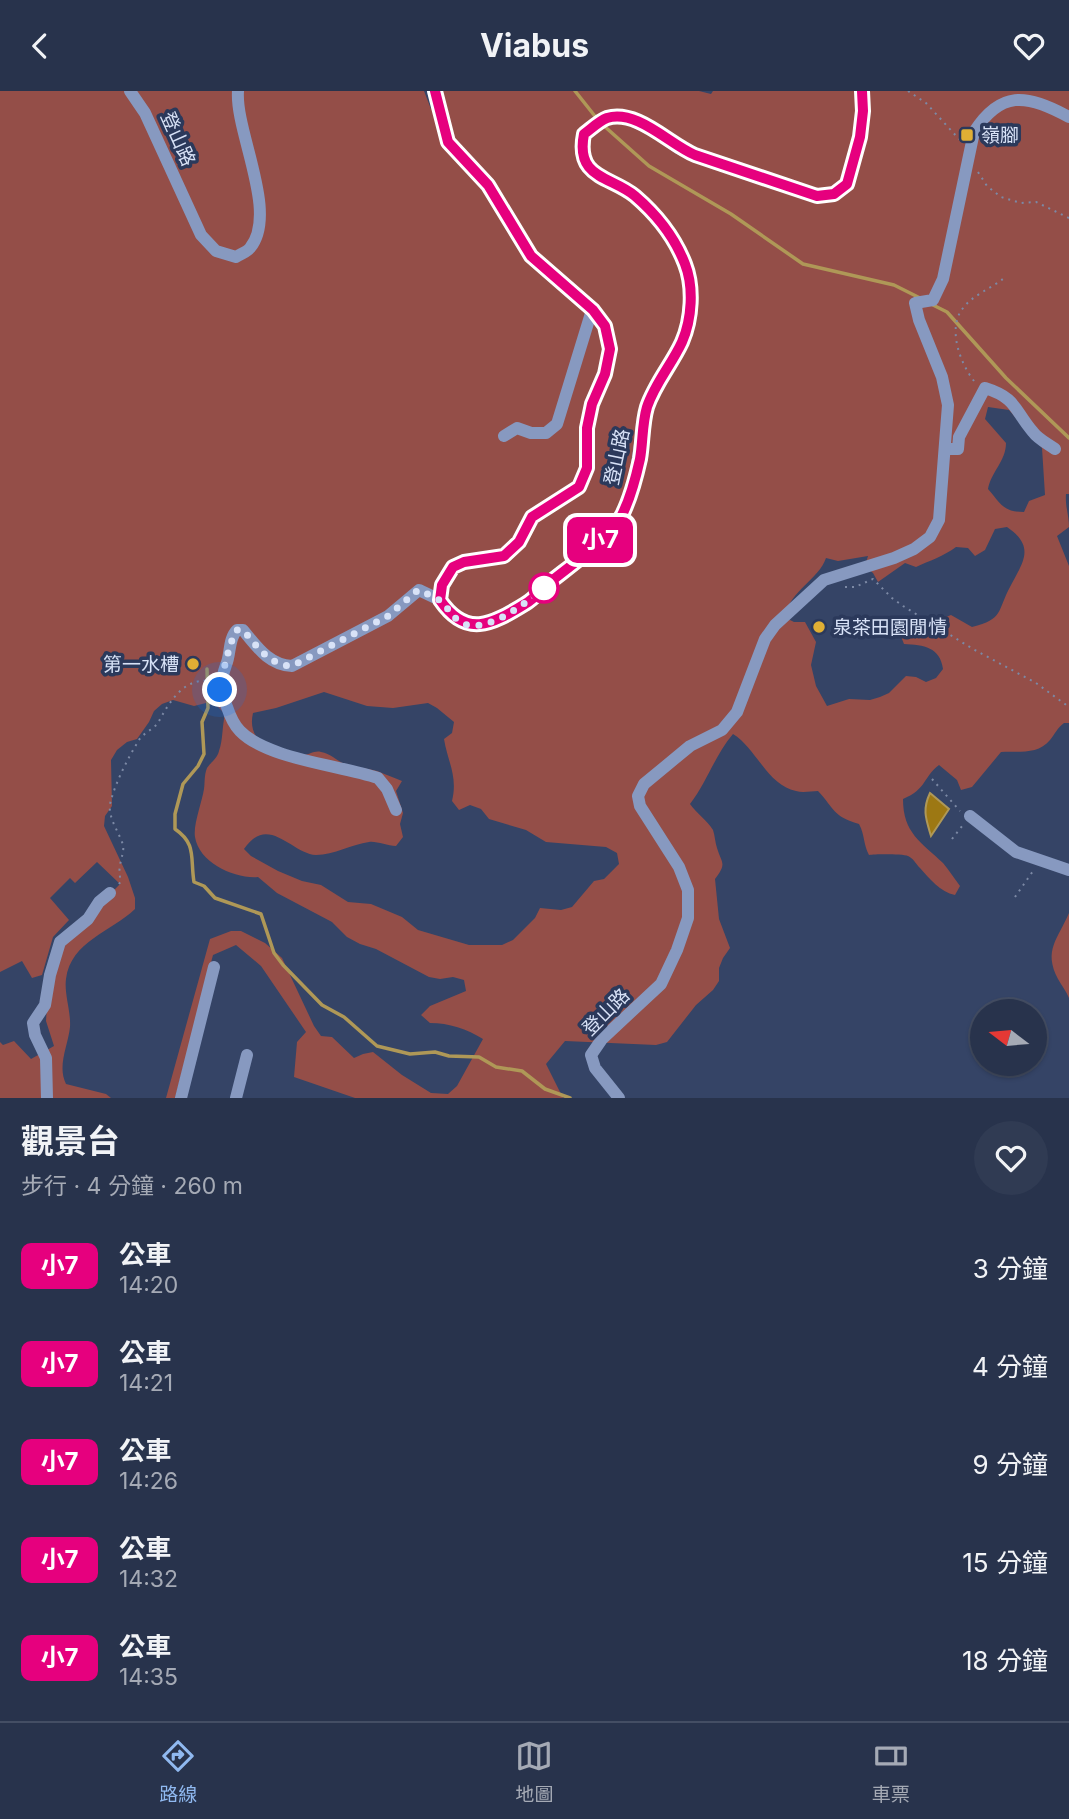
<!DOCTYPE html>
<html lang="zh-TW">
<meta charset="utf-8">
<style>
body{margin:0;font-family:Inter,"Noto Sans TC",sans-serif;background:#303b53;color:#f1f3f6;height:100vh;display:flex;flex-direction:column;font-size:26px;white-space:nowrap}
*{box-sizing:border-box;margin:0}
p{font-size:23px;color:#a5aab5}
.icon{flex:none;width:38px;height:38px;fill:none;stroke:currentColor;stroke-width:2;stroke-linecap:round;stroke-linejoin:round}
.map{position:relative;height:1007px;overflow:hidden}
.drawer{display:flex;flex-direction:column;background:#28334c;flex:1}
.drawer>*{flex:none}
.badge{padding:0 14px;border-radius:10px;font-size:24px;line-height:46px}
.needle{width:46px;rotate:286deg}
.controls{position:absolute;left:970px;top:908px;display:grid;gap:14px}
.controls a{display:grid;place-items:center;width:77px;height:77px;border-radius:50%;background:#28334c;box-shadow:0 2px 5px #0004,0 0 0 2px #444e64;font-size:35px}
.you{position:absolute;width:35px;height:35px;margin:-18px;border:5px solid #fff;border-radius:50%;background:#1a73e8;box-shadow:0 0 0 10px #1a73e833}
.map>.badge{position:absolute;translate:-50% -50%;box-shadow:0 0 0 4px #fff}
.round{display:grid;place-items:center;flex:none;width:74px;height:74px;border-radius:37px;background:#303b53}
.summary{display:flex;align-items:center;justify-content:space-between;height:119px;padding:0 21px}
h1{font-size:33px;font-weight:700;line-height:52px}
ul{padding:0;list-style:none}
li{display:flex;align-items:center;gap:21px;height:98px;padding:0 21px}
li div{flex:1}
li b{display:block;font-size:26px}
li em{font-style:normal}
li .badge{min-width:77px;font-weight:700;text-align:center}
header{display:flex;justify-content:space-between;align-items:center;height:91px;padding:0 21px;background:#28334c;font-size:32px;font-weight:700}
.dock{display:flex;justify-content:space-around;align-items:center;height:98px;border-top:2px solid #444e64;background:#28334c;font-size:19px;color:#a5aab5}
.dock a{display:grid;justify-items:center;gap:4px}
.dock .active{color:#90b9f0}
.map>svg:first-child{display:block}
</style>
<header><svg class="icon" aria-label="back" viewBox="0 0 24 24"><path d="M15 5l-7 7 7 7"/></svg>Viabus<svg class="icon" aria-label="heart" viewBox="0 0 24 24"><path d="M12 20l-8-8c-3-5 5-10 8-4 3-6 11-1 8 4z"/></svg></header>
<div class="map">
<svg width="1069" height="1007" viewBox="0 0 1069 1007">
<rect width="100%" height="100%" fill="#354466"/>
<g fill="#944e48" fill-rule="evenodd">
<path d="M0,0H424L431,18L440,0H699L711,3L713,0H1069V403H1066C1065,415 1069,424 1069,436L1057,445L1069,475V632H1064C1057,637 1055,643 1050,649C1038,664 1018,660 1001,661L972,696L961,699L957,689L939,674C923,686 927,698 903,708C903,742 921,751 943,772C949,779 954,787 960,795L955,804C940,801 930,788 920,777C916,773 913,767 908,765C903,763 876,763 869,764C863,753 865,744 859,733C832,725 835,718 818,700C811,700 803,702 796,700C767,694 757,658 733,643C715,664 707,691 690,713C696,722 708,730 713,739C715,745 715,751 717,757C722,773 727,772 715,788L719,828L730,857L723,867L719,877V890L713,899L696,914L667,951L656,954L565,950L546,973L563,1007H355L294,986L297,951L306,941L261,875L236,854L213,864L175,1007H166L210,848L231,840H241L265,852L282,867L314,935L321,945L332,946L354,967L363,963L373,961L402,984L431,1002L448,1003L457,995L483,948C467,938 449,932 430,932L421,924L430,915L466,900L464,889L453,886L440,888L429,886L376,858L360,853L347,846L332,831L277,802L258,786C235,788 199,772 195,746C193,734 202,711 204,698C205,692 204,684 207,677C211,671 217,668 219,660C223,649 222,636 225,623L217,615L206,612L194,615L173,609L162,613L154,620L149,631L137,648L127,651L117,659L111,669L112,715L105,725L104,735L128,786L135,807V818C111,841 71,850 66,888C64,903 71,920 70,936C68,955 57,975 66,993L106,1003L111,1007H0V951L3,954L14,950L31,968L54,955L46,930L48,898L63,852L120,793L97,771L75,792L70,787L50,807L69,829L53,846L42,884L32,887L22,870L0,881ZM988,316L1009,319L1042,357L1045,404L1029,410L1024,421C1003,421 1001,413 988,398C991,381 1006,370 1006,352L985,328ZM1007,436C1036,456 1023,471 1010,496C997,520 1004,528 972,536L951,524L923,535L913,531L903,532L900,543L904,553C924,554 940,556 943,578L936,587L926,591L916,586L906,585L889,602L880,606L870,609L849,608L827,615L816,595L811,574L816,551L805,531H794L784,526C791,499 819,488 826,467L838,470L868,465L865,475L873,482L878,491L905,472L916,476C929,470 944,465 956,456L968,457L975,465L985,459L995,438ZM324,601L367,615L393,617L428,612L437,617L454,631L452,642L444,648C448,672 458,685 452,710L459,719L470,714L481,718L489,728L526,739L546,751L606,756L617,762L619,773L604,788L594,790L572,816L561,819L540,817L535,827L513,849L502,854H469L418,839L402,826L371,813L348,811L321,794L302,790L278,780L251,765L244,758C268,722 292,763 316,764C334,764 352,753 369,751C377,750 387,755 396,755L403,746L400,733L403,722L396,700L402,690C394,687 385,683 377,680C366,677 356,677 345,673C337,670 330,662 321,661C314,659 308,665 301,664C275,663 246,652 253,622L276,617Z"/>
<path d="M1069,822V907C1066,900 1062,895 1058,888C1043,859 1058,848 1069,822Z"/>
</g>
<path fill="#9d7813" stroke="#af9857" stroke-width="2" d="M930,702L949,718L931,745C926,728 922,719 930,702Z"/>
<g fill="none" stroke-linecap="round" stroke-linejoin="round">
<g stroke="#af9857" stroke-width="3.5">
<path d="M575,0L598,29"/>
<path d="M603,34L649,75L731,123L803,173L894,194L920,207"/>
<path d="M933,214L947,221L1006,287L1069,347"/>
<path d="M207,578L208,617L202,631L204,663L198,675L183,693L175,723V738C197,753 190,767 194,791L204,795L215,807L261,823L274,862L283,874L322,914L344,926L377,955L410,963L435,961L449,965L479,966L496,976L522,980L545,998L570,1007"/>
</g>
<g stroke="#7c89a5" stroke-width="2" stroke-dasharray="2 5" stroke-linecap="butt">
<path d="M908,0L926,12L959,48"/>
<path d="M978,81L987,95L1001,106L1021,112L1036,111L1069,127"/>
<path d="M974,290C960,272 947,237 963,217C972,205 991,197 1003,188"/>
<path d="M845,496H855L873,488L892,507L903,515L973,558L1036,592L1069,616"/>
<path d="M932,688L960,720"/>
<path d="M952,748L963,734"/>
<path d="M119,793L121,790C116,774 125,764 123,754C119,741 108,727 110,713C115,692 128,667 139,649C144,641 155,638 159,630C170,610 184,587 209,590"/>
<path d="M1015,806L1033,780"/>
</g>
<g stroke="#8799c0" stroke-width="12">
<path d="M130,0L145,22L201,144L216,160L236,166C240,163 247,161 250,157C279,122 235,41 238,0"/>
<path d="M435,0L448,51L488,94L531,165L592,219L605,235L610,258L605,283L592,313L587,337V377L578,396L532,426L519,451L504,465L464,471L453,476L442,494L440,509C466,548 491,534 525,513C534,508 541,499 549,492C571,474 609,449 622,424C640,389 637,351 647,316C655,292 672,273 682,251C687,240 688,226 689,214C690,208 692,200 691,193C686,160 660,127 635,105C611,85 575,87 584,43L605,28L622,25L655,40L678,57L817,105L834,103L847,93L860,46L863,20L862,0"/>
<path d="M504,345L517,337L531,342H546L557,333L592,219"/>
<path d="M946,358H958L959,346L985,297C1017,307 1014,319 1033,341C1038,348 1048,353 1055,358"/>
<path d="M396,719L387,698L378,687C339,674 267,668 240,640C233,633 230,625 227,616C220,600 220,591 226,574C231,563 228,548 237,539H243C257,556 269,574 292,575L388,525L419,499L440,509"/>
<path d="M970,725L1016,761L1069,779"/>
<path d="M47,1007L46,967L35,944L33,932L45,914L50,884L60,851L88,828L99,811L110,802"/>
<path d="M181,1007L214,876"/>
<path d="M236,1007L247,964"/>
<path d="M619,1007L595,977L591,964L602,948L661,893L677,859L688,827V799L679,776L640,715L638,705L644,693L690,655L722,639L737,621L765,548L775,534L824,489L894,467L914,458L930,446L939,429L948,314L942,286L919,229L915,212L933,209L943,188L974,41C1000,0 1026,2 1069,26"/>
</g>
</g>
<g fill="none" stroke-linecap="round" stroke-linejoin="round">
<g stroke="#fff" stroke-width="16">
<path id="line" d="M435,0L448,51L488,94L531,165L593,219L605,235L610,258L605,283L592,313L587,337V377L579,396L532,426L519,451L504,465L464,471L453,476L442,494L440,509C466,547 491,534 525,513C534,508 541,499 549,492C570,475 610,447 622,424C630,408 636,386 640,368C643,351 642,333 647,316C655,292 672,273 682,251C692,228 694,196 685,173C675,147 656,123 635,105C611,85 575,88 584,43C591,38 599,30 607,27C637,18 669,53 695,64L817,105L834,103L847,93L860,46L863,20L862,0"/>
</g>
<use href="#line" stroke="#e6007e" stroke-width="10"/>
<path stroke="#d8e2f7" stroke-width="7" stroke-dasharray="0 12.6" d="M220,599C221,588 231,545 237,539H243C257,555 269,574 292,575L388,525L418,499C425,502 433,505 439,509C448,515 451,526 462,532C485,544 529,511 545,495L544,497"/>
</g>
<g fill="#e0af34" stroke="#2b395b" stroke-width="2.5">
<rect x="960" y="37" width="14" height="14" rx="3.5"/>
<circle cx="819" cy="536" r="7"/>
<circle cx="193" cy="573" r="7"/>
</g>
<circle fill="#fff" stroke="#e6007e" stroke-width="3.5" cx="544" cy="497" r="14"/>
<g text-anchor="middle" dominant-baseline="central" stroke-width="7" stroke-linejoin="round" paint-order="stroke">
<g font-size="19" fill="#d8e2f7" stroke="#2b395b" text-anchor="start">
<text x="981" y="44">嶺腳</text>
<text x="833" y="536">泉茶田園閒情</text>
<text x="179" y="573" text-anchor="end">第一水槽</text>
</g>
<g font-size="19" fill="#d8e2f7" stroke="#2b395b">
<text transform="translate(178 48) rotate(66)">登山路</text>
<text transform="translate(617 366) rotate(-78)">登山路</text>
<text transform="translate(606 921) rotate(-45)">登山路</text>
</g>
</g>
</svg>
<div class="controls">
<a><svg class="needle" viewBox="-14 -14 28 28"><path d="M0-13l5 13h-10z" fill="#e53935"/><path d="M0 13l5-13h-10z" fill="#a5aab5"/></svg></a>
</div>
<div class="you" style="left:220px;top:599px"></div>
<b class="badge" style="left:600px;top:449px;background:#e6007e;color:#fff">小7</b>
</div>
<section class="drawer">
<div class="summary"><div><h1>觀景台</h1><p>步行 · 4 分鐘 · 260 m</p></div><a class="round"><svg class="icon" aria-label="heart" viewBox="0 0 24 24"><path d="M12 20l-8-8c-3-5 5-10 8-4 3-6 11-1 8 4z"/></svg></a></div>
<ul>
<li><span class="badge" style="background:#e6007e;color:#fff">小7</span><div><b>公車</b><p>14:20</p></div><em>3 分鐘</em></li>
<li><span class="badge" style="background:#e6007e;color:#fff">小7</span><div><b>公車</b><p>14:21</p></div><em>4 分鐘</em></li>
<li><span class="badge" style="background:#e6007e;color:#fff">小7</span><div><b>公車</b><p>14:26</p></div><em>9 分鐘</em></li>
<li><span class="badge" style="background:#e6007e;color:#fff">小7</span><div><b>公車</b><p>14:32</p></div><em>15 分鐘</em></li>
<li><span class="badge" style="background:#e6007e;color:#fff">小7</span><div><b>公車</b><p>14:35</p></div><em>18 分鐘</em></li>
</ul>
</section>
<nav class="dock">
<a class="active"><svg class="icon" aria-label="directions" viewBox="0 0 24 24"><path d="M12 3l9 9-9 9-9-9zM9 14v-3h6M13 9l2 2-2 2"/></svg>路線</a>
<a><svg class="icon" aria-label="map" viewBox="0 0 24 24"><path d="M3 6l6-2 6 2 6-2v14l-6 2-6-2-6 2zM9 4v14M15 6v14"/></svg>地圖</a>
<a><svg class="icon" aria-label="tickets" viewBox="0 0 24 24"><path d="M3 7h18v10H3zM15 7v10"/></svg>車票</a>
</nav>
